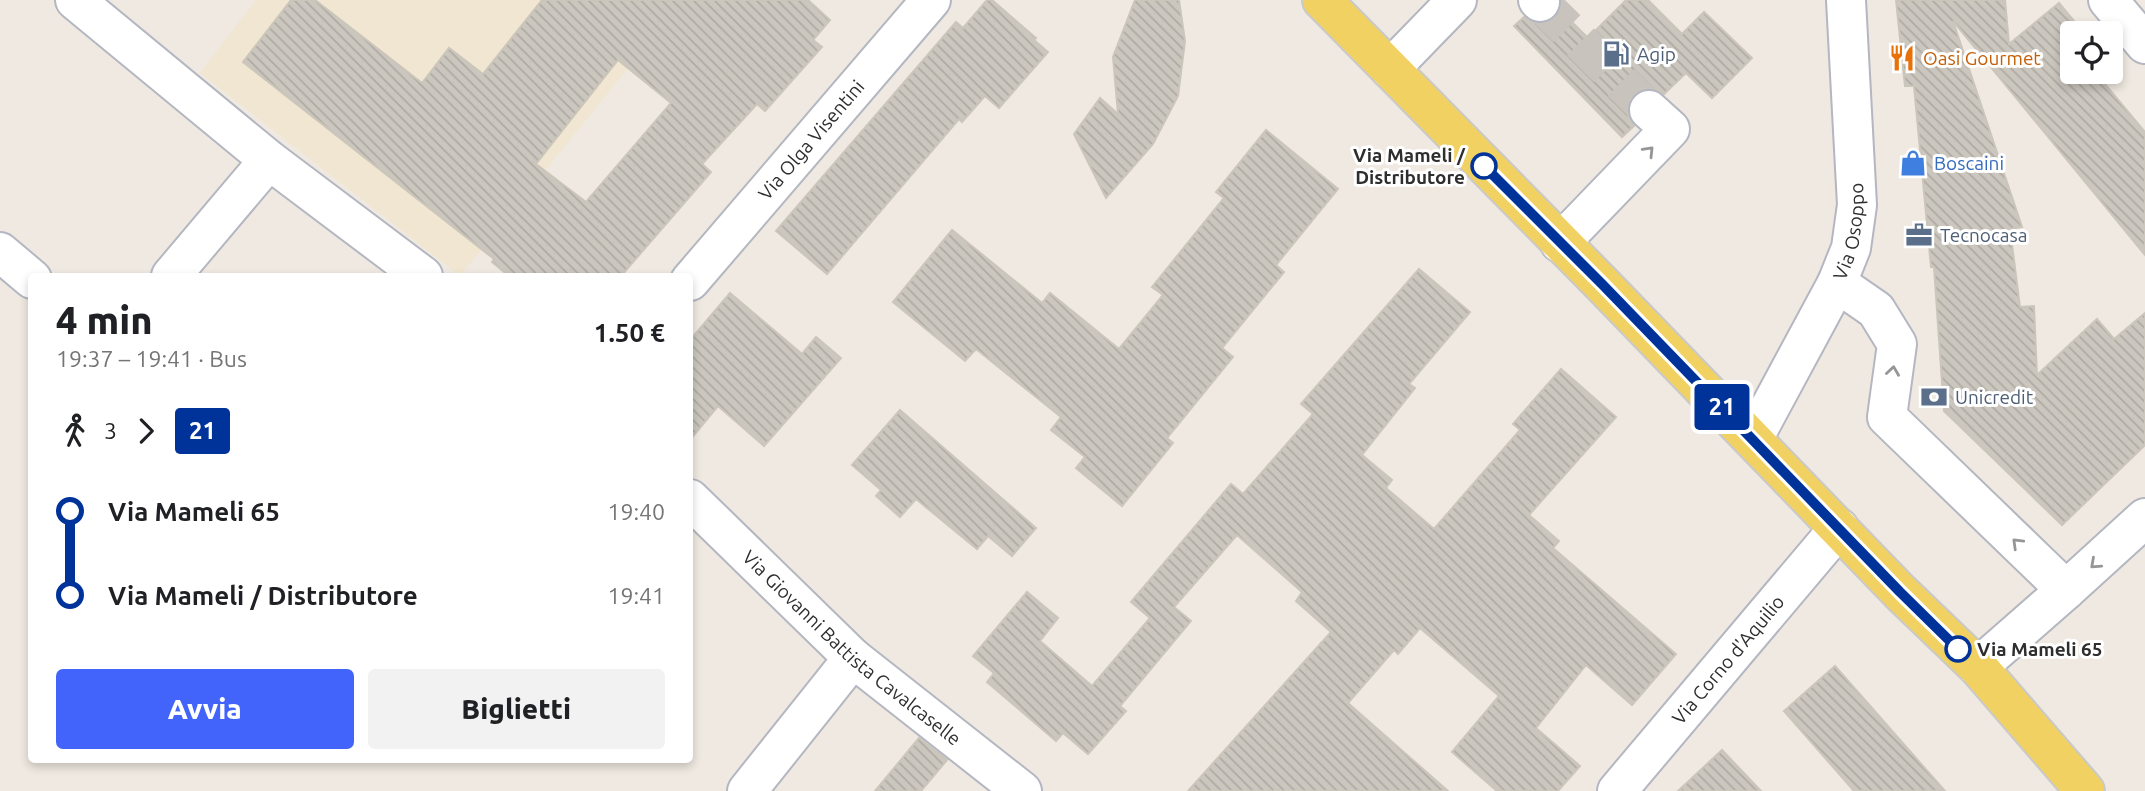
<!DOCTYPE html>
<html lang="it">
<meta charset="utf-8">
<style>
body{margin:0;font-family:Ubuntu,sans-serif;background:#f2f2f2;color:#202124;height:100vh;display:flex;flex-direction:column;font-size:26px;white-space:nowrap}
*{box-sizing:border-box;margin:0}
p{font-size:23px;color:#757577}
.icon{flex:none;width:38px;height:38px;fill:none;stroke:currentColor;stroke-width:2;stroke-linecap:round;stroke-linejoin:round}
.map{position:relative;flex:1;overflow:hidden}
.sheet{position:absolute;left:28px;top:273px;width:665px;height:490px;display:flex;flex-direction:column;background:#fff;border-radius:7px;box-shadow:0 4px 10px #0003}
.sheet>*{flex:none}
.badge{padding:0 14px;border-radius:5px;font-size:24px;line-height:46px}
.controls{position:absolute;left:2060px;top:21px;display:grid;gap:14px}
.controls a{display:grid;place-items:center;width:63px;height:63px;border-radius:7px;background:#fff;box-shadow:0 4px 10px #0003;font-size:35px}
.map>.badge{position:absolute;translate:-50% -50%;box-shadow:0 0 0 4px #fff}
.legs{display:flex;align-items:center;gap:10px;height:77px;padding:0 28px;font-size:23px}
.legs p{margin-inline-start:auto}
.summary{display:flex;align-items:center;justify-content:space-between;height:119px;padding:0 28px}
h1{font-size:38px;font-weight:800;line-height:52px}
.action{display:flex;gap:14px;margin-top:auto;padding:14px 28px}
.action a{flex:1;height:80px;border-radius:7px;background:#4264fb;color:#fff;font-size:28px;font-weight:800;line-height:80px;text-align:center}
.action a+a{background:#f2f2f2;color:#202124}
ul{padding:0 28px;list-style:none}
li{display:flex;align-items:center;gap:24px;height:84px;font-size:26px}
li i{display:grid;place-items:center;width:10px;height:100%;margin:0 9px;background:currentColor}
li i::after{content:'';width:18px;height:18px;margin:-9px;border:5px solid;border-radius:50%;background:#fff}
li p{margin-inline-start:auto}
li:first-child i{background:linear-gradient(#0000 50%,currentColor 0)}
li:last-child i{background:linear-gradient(currentColor 50%,#0000 0)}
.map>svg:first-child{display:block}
</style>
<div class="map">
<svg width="2145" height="791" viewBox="0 0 2145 791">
<defs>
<pattern id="building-back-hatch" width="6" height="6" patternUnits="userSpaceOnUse" patternTransform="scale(1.75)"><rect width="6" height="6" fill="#cbc7bf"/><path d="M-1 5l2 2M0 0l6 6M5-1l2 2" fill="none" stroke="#afaba4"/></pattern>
</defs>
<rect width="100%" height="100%" fill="#efe9e1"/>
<path fill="#f0e6d1" d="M256,0H683L460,276L200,73Z"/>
<g fill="url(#building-back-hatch)" stroke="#cbc5ba" stroke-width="2" fill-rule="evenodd">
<path d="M291,0H315L422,83L449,48L483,74L542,0H808L830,20L813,40L822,47L765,111L757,104L702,164L711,172L621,276H509L492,262L494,259L243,62ZM618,60L671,103L586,202L536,164Z"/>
<path d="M987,0H992L1036,38L1034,40L1048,52L999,108L985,96L962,122L959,119L827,274L776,231L956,22L963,28Z"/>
<path d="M1135,0H1179L1185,41L1178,96L1153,144L1106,198L1074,134L1100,98L1118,114L1113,57Z"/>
<path d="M1626,0H1648L1682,34L1704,12L1752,58L1712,98L1686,73L1664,94L1653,89H1642L1632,96L1628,105V116L1634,126L1622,137L1514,26L1524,17L1534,23H1546L1555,18L1560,10L1588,38Z"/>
<path d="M1896,0H2005L2009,44L2059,3L2084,33H2072V72H2095L2145,132V255L1953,21L2022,227L2010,229L2020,307L2034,306L2037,375L2097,319L2114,339L2145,313V445L2062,525L1944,411L1934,267H1931L1914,86H1905Z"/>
<path d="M1266,130L1338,189L1276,265L1284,272L1222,348L1233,357L1167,438L1173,443L1122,506L1076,468L1085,457L1051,430L1061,417L976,349L965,361L893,302L952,230L1042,303L1050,293L1119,349L1163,295L1152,287L1224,198L1216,192Z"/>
<path d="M1419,269L1470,312L1409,384L1415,388L1362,455L1392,480L1386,488L1434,529L1520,430L1513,424L1561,369L1616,417L1529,515L1559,541L1553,548L1676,654L1632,705L1586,665L1536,728L1580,766L1558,791H1497L1452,752L1499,696L1420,628L1398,654L1394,650L1348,703L1448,791H1188L1331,632L1296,601L1302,592L1237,535L1174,607L1191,621L1120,706L1126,711L1088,754L1063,733L1056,741L987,682L994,673L973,656L1027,592L1058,618L1040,641L1092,686L1150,618L1131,602L1231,484L1243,494L1313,414L1301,404Z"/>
<path d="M730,293L802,354L816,337L841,358L764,446L718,406L690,440V340Z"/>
<path d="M900,410L1036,528L1012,556L988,536L977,549L916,499L900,517L876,496L881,490L852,465Z"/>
<path d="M1835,666L1945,791H1854L1784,711Z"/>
<path d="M919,738L947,760L921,791H875Z"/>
<path d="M1722,750L1761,791H1678Z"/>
</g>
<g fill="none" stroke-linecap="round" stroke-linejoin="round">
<path stroke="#c8c4bd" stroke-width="38" stroke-dasharray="38 19" stroke-linecap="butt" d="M1540,2L1649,110"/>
<g stroke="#b4b7c1" stroke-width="42">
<g id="minor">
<path d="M75,0L269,160L423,276"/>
<path d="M1538,0L1540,2"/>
<path d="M2108,0L2145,44"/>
<path d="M1390,69L1457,0"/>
<path d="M1560,243L1670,129L1649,110"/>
<path d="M0,252L32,279"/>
<path d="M171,276L269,160"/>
<path id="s1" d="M690,281L931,0"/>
<path d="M1837,283L1876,310L1897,344L1887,417L2066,590"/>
<path id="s2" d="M1753,439L1837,283L1851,248L1857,205L1846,0"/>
<path id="s3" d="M690,499L853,658L1022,791"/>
<path d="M1978,667L2066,590L2145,518"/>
<path d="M747,791L853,658"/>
<path id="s4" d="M1617,791L1839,528"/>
</g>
</g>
<g stroke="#c9c9c9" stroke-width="42">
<path id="major" d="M1322,0L1602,284L1900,592L1978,667L2085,791"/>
</g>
<use href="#minor" stroke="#fff" stroke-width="38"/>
<use href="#major" stroke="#f2d163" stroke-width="38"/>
</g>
<defs><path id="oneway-chevron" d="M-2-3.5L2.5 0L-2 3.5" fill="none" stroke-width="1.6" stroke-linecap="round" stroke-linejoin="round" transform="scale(1.75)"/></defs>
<g stroke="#969696">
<use href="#oneway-chevron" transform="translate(1649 151) rotate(-46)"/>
<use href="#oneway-chevron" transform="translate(1893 371) rotate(-82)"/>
<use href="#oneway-chevron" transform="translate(2017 543) rotate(-136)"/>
<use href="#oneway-chevron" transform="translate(2095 564) rotate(138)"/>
</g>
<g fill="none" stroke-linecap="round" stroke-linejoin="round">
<g stroke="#fff" stroke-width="16">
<path id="line-1" d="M1484,166L1602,284L1900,592L1958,649"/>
</g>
<use href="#line-1" stroke="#039" stroke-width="10"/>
</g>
<defs>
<g id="fuel-bare" transform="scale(2.1)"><path d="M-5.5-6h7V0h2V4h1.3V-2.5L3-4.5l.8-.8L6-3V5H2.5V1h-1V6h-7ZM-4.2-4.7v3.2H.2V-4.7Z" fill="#5c6f8a" stroke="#fff" stroke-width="2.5" paint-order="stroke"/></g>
<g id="restaurant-bare" transform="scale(2.1)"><path d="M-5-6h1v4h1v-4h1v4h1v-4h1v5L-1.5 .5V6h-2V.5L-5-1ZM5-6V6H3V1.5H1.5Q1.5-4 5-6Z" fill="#e8710a" stroke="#fff" stroke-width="2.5" paint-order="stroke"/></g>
<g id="shop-bare" transform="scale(2.1)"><path d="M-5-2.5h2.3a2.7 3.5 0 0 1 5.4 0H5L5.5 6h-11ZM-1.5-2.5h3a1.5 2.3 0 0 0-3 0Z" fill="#3f7fe0" stroke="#fff" stroke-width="2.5" paint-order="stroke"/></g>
<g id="office-bare" transform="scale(2.1)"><path d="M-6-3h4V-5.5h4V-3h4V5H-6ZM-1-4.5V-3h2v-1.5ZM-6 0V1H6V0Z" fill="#5c6f8a" stroke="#fff" stroke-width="2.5" paint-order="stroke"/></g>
<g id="bank-bare" transform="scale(2.1)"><path d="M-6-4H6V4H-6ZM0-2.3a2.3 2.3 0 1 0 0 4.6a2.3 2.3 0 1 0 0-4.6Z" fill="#5c6f8a" stroke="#fff" stroke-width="2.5" paint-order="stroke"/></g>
</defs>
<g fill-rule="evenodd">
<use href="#fuel-bare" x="1616" y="54"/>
<use href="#restaurant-bare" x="1902" y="58"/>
<use href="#shop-bare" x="1913" y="163"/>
<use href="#office-bare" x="1919" y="235"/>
<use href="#bank-bare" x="1934" y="397"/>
</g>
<g fill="#fff" stroke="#039" stroke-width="3.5">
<circle cx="1484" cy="166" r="12"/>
<circle cx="1958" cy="649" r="12"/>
</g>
<g text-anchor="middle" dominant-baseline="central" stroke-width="6" stroke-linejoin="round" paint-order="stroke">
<g font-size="19" fill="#4e5e75" stroke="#fff" text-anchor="start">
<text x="1637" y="54">Agip</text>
<text x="1940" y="235">Tecnocasa</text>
<text x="1955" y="397">Unicredit</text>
</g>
<g font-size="19" fill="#c56008" stroke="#fff" text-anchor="start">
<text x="1923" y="58">Oasi Gourmet</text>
</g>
<g font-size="19" fill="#2e2e2e" stroke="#fff">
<text stroke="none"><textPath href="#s1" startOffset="186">Via Olga Visentini</textPath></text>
<text stroke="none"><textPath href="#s2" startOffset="231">Via Osoppo</textPath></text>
<text stroke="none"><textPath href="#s3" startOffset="220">Via Giovanni Battista Cavalcaselle</textPath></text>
<text stroke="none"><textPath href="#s4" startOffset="172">Via Corno d'Aquilio</textPath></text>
</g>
<g font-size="19" font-weight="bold" fill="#2e2e2e" stroke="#fff" text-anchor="end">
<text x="1465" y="155">Via Mameli /<tspan x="1465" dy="22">Distributore</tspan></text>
<text x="1977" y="649" text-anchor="start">Via Mameli 65</text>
</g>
<g font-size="19" fill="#366cbe" stroke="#fff" text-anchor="start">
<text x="1934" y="163">Boscaini</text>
</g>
</g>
</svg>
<div class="controls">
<a><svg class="icon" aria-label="locate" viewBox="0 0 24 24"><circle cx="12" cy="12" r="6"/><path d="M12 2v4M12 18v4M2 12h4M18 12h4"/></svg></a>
</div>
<b class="badge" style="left:1722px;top:407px;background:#039;color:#fff">21</b>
<section class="sheet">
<div class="summary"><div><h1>4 min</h1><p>19:37 – 19:41 · Bus</p></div><b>1.50 €</b></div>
<div class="legs"><svg class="icon" aria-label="walk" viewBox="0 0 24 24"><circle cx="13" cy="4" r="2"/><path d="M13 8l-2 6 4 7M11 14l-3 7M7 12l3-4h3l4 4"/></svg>3<svg class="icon" aria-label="forward" viewBox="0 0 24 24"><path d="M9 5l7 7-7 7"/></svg><b class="badge" style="background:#039;color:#fff">21</b></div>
<ul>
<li><i style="color:#039"></i><b>Via Mameli 65</b><p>19:40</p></li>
<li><i style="color:#039"></i><b>Via Mameli / Distributore</b><p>19:41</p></li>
</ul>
<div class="action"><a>Avvia</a><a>Biglietti</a></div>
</section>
</div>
